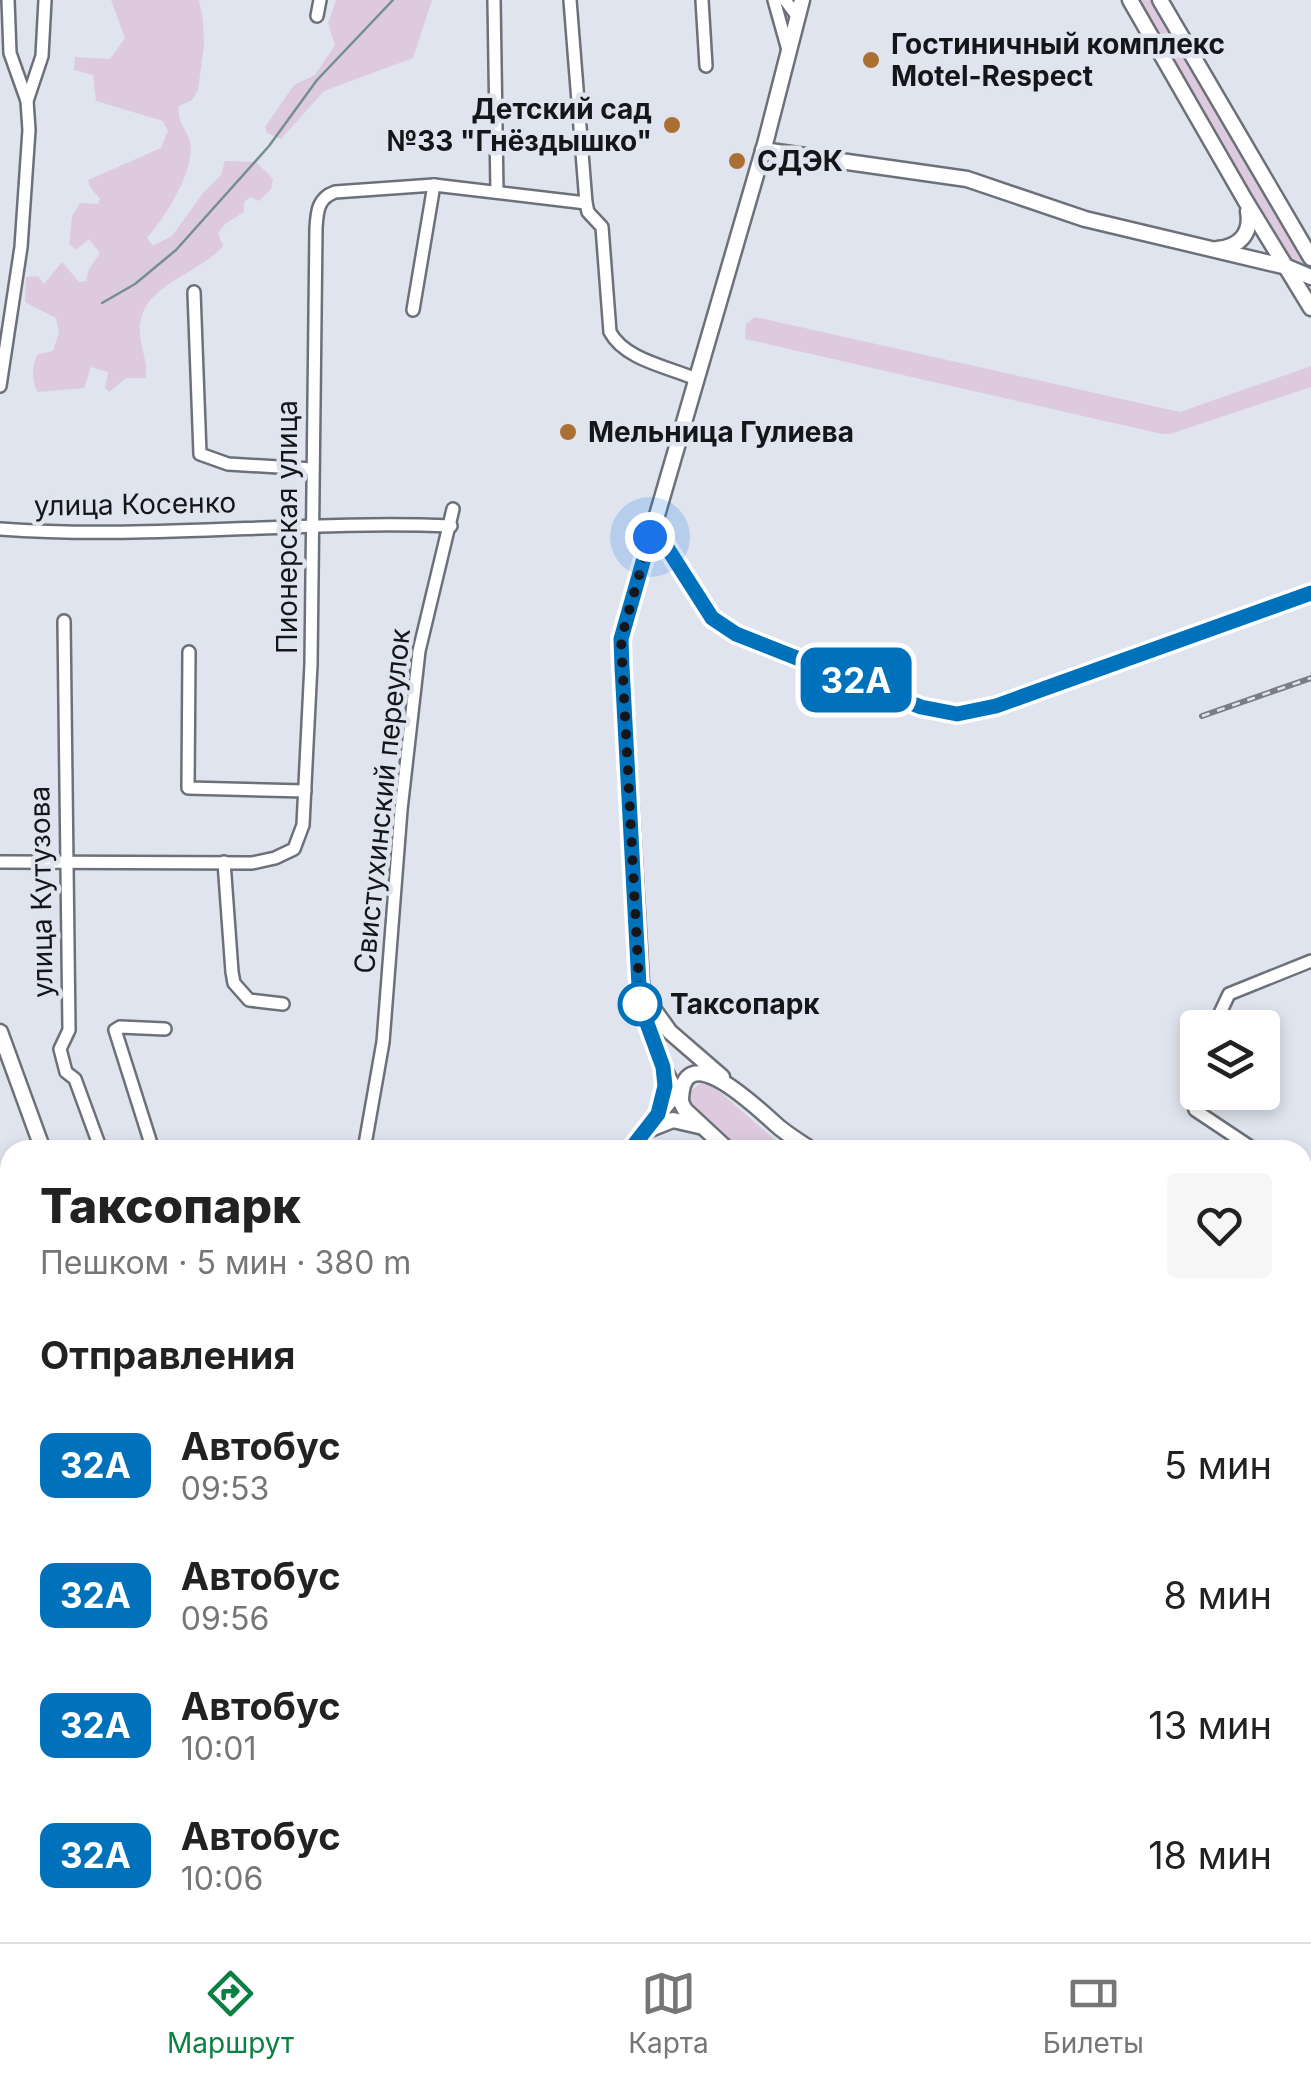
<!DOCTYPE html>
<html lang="ru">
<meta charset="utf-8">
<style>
body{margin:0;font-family:Inter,sans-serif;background:#f6f6f6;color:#222;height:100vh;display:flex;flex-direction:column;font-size:38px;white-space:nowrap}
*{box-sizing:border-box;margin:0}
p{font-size:32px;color:#767676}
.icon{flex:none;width:55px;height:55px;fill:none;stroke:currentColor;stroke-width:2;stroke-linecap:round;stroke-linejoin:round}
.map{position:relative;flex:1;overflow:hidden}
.panel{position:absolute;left:0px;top:1140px;width:1312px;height:802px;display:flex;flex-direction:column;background:#fff;border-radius:30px 30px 0 0;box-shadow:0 5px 15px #0003}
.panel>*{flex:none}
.badge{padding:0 20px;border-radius:15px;font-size:35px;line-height:65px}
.controls{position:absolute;left:1180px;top:1010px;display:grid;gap:20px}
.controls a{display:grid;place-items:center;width:100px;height:100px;border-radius:10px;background:#fff;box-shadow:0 5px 15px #0003;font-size:50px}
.you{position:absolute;width:50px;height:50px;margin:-25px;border:8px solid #fff;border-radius:50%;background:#1a73e8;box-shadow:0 0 0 15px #1a73e833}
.map>.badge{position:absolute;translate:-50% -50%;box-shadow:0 0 0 5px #fff}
h2{padding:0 40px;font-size:38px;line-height:90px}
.round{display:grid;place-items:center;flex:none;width:105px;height:105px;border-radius:10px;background:#f6f6f6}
.head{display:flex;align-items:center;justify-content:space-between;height:170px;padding:0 40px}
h1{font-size:48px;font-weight:800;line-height:75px}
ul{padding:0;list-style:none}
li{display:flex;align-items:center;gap:30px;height:130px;padding:0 40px}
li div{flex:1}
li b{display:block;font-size:38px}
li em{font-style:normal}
li .badge{min-width:110px;font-weight:700;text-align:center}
.tab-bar{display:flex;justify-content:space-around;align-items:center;height:140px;border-top:2px solid #e0e0e0;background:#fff;font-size:28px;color:#767676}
.tab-bar a{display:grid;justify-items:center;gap:5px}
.tab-bar .active{color:#0b8043}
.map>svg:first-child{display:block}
</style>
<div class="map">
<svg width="1311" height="1942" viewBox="0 0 1311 1942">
<rect width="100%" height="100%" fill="#dfe4ee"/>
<g fill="#decade">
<path d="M111,0H199L203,20L204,45L198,90L192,100L179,106C176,122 187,129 190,143C196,169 164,219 147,238L153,246L172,236L203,193L221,175L225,161L256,162L273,179L271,189L259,201L250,197L244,202V212L225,224L218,233L223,246C200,274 145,283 140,324C138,344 148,358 146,378H126L109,392L105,388L108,372L91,367L84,388L38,392C31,383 32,364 38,354L53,351L59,332L56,318L25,302L26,277L38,276L44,284L62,262L79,282L86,281L89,269L100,253L89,239L76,250L69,244L72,216L80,203L98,204L100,199L90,187L88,180L161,148L168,131L163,121L96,101L93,75L74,70L75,57L110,59L125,38Z"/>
<path d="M336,0H432L413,58L324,91L281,139L267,133L265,127L294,85L315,75L335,45L328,23Z"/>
<path d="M1136,0H1155L1305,254L1304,261L1296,265L1291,263Z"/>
<path d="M755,317L1180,412L1311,366V387L1170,434H1162L745,339L746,324Z"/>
<path d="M701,1083L713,1086L774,1139L780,1150H740L690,1104V1091Z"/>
</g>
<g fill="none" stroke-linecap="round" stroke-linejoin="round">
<path stroke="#738f91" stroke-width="2.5" d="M102,303L135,284L176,250L269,146L317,80L393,0"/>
<g stroke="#6c7179" stroke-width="16">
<g id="minor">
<path d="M494,0L497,192"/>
<path d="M570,0L586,203L588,212L602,227L610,332C625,360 669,367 696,379"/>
<path d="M702,0L706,66"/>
<path d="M774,0L788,50"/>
<path d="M785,0L797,16"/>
<path d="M317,16L320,0"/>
<path d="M27,101L42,56L45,0"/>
<path d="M194,292L200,454L228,464L312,469"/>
<path d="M413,310L434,185"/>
<path d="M0,386L21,247L29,130L27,101L10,53L8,0"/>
<path d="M0,529C150,540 301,520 451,526"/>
<path d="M650,537L666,546L712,618L736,634L921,707L957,714L996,706L1311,593"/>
<path d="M64,621L69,1030L60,1049L66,1072L75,1079L101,1150"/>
<path d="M189,652L188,788L305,791"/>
<path d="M0,862L252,863L275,858L294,849L303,825L311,664L316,228C317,211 318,198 335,192L434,185L586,203"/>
<path d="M224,862L232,972L234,983L249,1000L283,1004"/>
<path d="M1213,1028L1229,994L1311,961"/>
<path d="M1198,1062L1190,1085L1195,1110L1255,1150"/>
<path d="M153,1150L115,1030L120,1027L165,1029"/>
<path d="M364,1150L383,1042L401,810L419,651L453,509"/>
<path d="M0,1281L10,1277"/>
<path d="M0,1488L10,1484"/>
<path d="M0,1745L10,1741"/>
<path d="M0,1874L10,1870"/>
<path d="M0,1885L10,1916"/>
<path d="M15,1932L19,1942"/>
<path d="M652,1932L653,1942"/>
</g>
</g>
<g stroke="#6c7179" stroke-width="19">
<g id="major">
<path d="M1130,0L1245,200L1311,308"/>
<path d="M1160,0L1311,258"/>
<path d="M763,150L967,179L1085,219L1287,267L1311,277"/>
<path d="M1217,249C1240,247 1252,233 1248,211"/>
<path d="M644,996L670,1032L722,1077"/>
<path d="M0,1032L43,1150"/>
<path d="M681,1101C682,1031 763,1114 780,1128C790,1136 801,1143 812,1150"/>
<path d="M648,1130L673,1120L699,1126"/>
<path d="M630,1150L681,1087"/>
<path d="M728,1150L685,1110L663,1067L643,1016L621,639L765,144L802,0"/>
<path d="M1302,1420L1311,1425"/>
<path d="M308,1932L311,1942"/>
<path d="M872,1932V1942"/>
<path d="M886,1932V1942"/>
</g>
</g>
<use href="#minor" stroke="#fff" stroke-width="11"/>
<use href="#major" stroke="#fff" stroke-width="14"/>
<g stroke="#7a7e84" stroke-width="6">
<g id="rail">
<path d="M1202,716L1311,678"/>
<path d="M1302,1713L1311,1700"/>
<path d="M1302,1764L1311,1752"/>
<path d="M1093,1932L1095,1942"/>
<path d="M1154,1942L1160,1932"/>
</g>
</g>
<use href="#rail" stroke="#dfe4ee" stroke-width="2.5" stroke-dasharray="8" stroke-linecap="butt"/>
</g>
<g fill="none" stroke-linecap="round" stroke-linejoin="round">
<g stroke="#fff" stroke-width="22">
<path id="line" d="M630,1150L658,1114L665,1086L663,1067L640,1004L622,667L621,639L650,537L666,546L712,618L736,634L921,707L957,714L996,706L1311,593"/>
</g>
<use href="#line" stroke="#0072bc" stroke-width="15"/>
<path stroke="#141619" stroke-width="10" stroke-dasharray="0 18" d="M640,1004L621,639L650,537"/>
</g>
<g fill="#ac6f33" stroke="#dfe4ee" stroke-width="4">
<circle cx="871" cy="60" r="10"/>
<circle cx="672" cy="125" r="10"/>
<circle cx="737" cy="161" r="10"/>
<circle cx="568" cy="432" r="10"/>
</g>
<circle fill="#fff" stroke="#0072bc" stroke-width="5" cx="640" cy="1004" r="20"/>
<g text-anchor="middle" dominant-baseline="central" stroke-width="9" stroke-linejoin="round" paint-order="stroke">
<g font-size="28" font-weight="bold" fill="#141619" stroke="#dfe4ee" text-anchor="start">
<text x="891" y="44">Гостиничный комплекс<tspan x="891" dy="32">Motel-Respect</tspan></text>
<text x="652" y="109" text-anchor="end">Детский сад<tspan x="652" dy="32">№33 "Гнёздышко"</tspan></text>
<text x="757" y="161">СДЭК</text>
<text x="588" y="432">Мельница Гулиева</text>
</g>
<g font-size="28" fill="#141619" stroke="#dfe4ee">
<text transform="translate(135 504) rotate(-1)">улица Косенко</text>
<text transform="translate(287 527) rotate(-90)">Пионерская улица</text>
<text transform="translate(382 801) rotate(-84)">Свистухинский переулок</text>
<text transform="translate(41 892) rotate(-91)">улица Кутузова</text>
</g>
<g font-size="28" font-weight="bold" fill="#141619" stroke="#dfe4ee" text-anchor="start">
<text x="670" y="1004">Таксопарк</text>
</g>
</g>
</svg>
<div class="controls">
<a><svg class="icon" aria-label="layers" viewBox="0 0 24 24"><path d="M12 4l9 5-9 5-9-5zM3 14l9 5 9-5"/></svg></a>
</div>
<div class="you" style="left:650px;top:537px"></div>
<b class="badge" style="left:856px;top:680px;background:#0072bc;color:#fff">32A</b>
<section class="panel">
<div class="head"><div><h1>Таксопарк</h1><p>Пешком · 5 мин · 380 m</p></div><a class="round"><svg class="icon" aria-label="heart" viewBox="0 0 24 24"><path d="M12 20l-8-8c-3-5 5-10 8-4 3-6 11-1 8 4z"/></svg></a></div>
<h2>Отправления</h2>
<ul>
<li><span class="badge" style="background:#0072bc;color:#fff">32A</span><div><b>Автобус</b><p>09:53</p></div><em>5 мин</em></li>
<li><span class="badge" style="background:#0072bc;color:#fff">32A</span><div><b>Автобус</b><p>09:56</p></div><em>8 мин</em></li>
<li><span class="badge" style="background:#0072bc;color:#fff">32A</span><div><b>Автобус</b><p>10:01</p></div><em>13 мин</em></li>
<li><span class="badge" style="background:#0072bc;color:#fff">32A</span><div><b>Автобус</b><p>10:06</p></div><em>18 мин</em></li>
</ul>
</section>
</div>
<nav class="tab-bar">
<a class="active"><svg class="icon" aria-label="directions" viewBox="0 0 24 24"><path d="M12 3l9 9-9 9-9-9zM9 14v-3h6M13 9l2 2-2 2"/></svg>Маршрут</a>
<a><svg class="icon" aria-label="map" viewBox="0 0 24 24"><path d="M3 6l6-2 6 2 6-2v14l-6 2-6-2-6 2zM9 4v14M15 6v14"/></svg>Карта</a>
<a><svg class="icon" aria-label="tickets" viewBox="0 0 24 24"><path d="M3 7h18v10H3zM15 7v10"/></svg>Билеты</a>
</nav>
